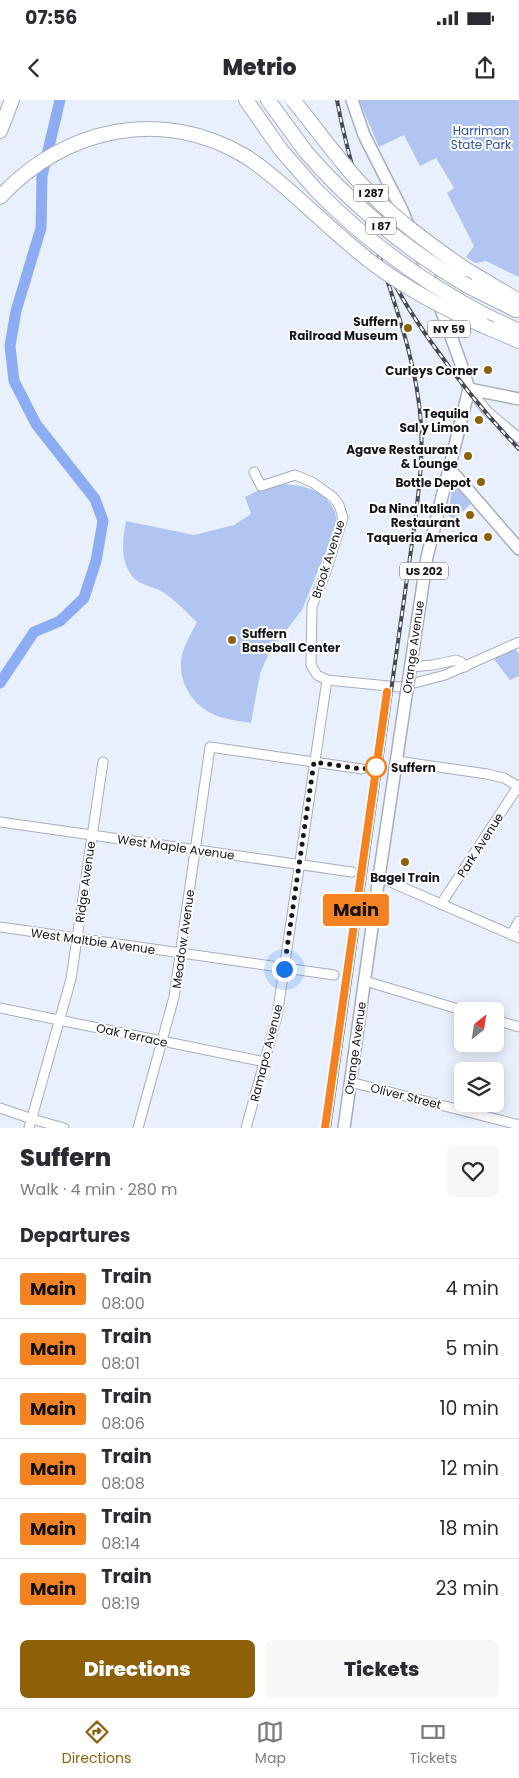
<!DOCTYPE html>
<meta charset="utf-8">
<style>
body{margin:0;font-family:Poppins,sans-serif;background:#f7f7f7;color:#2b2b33;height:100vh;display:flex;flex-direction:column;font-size:19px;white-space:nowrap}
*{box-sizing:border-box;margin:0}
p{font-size:16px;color:#7c7c81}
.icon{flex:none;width:28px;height:28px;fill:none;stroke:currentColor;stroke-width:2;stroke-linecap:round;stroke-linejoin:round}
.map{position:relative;height:1028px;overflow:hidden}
.details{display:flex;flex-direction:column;background:#fff;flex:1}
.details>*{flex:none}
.badge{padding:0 10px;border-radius:4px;font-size:18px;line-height:32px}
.needle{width:32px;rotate:30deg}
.controls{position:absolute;left:454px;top:902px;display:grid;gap:10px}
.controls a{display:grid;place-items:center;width:50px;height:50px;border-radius:8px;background:#fff;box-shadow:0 2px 12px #0003;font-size:25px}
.you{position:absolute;width:25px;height:25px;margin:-12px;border:4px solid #fff;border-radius:50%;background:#1a73e8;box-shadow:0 0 0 8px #1a73e833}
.map>.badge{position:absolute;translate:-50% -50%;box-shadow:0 0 0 2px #fff}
h2{padding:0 20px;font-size:19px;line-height:45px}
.round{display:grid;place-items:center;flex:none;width:52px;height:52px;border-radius:8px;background:#f7f7f7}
.summary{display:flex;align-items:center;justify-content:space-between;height:85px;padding:0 20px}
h1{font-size:24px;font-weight:800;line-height:38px}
.cta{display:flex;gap:10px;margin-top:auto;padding:10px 20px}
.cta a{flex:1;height:58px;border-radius:8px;background:#8e6109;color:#fff;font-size:20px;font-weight:800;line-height:58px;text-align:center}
.cta a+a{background:#f7f7f7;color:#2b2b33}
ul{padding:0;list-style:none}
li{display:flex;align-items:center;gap:15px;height:60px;padding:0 20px;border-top:1px solid #e1e1e2}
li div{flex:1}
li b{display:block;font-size:19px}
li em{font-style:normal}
li .badge{min-width:55px;font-weight:700;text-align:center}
.status{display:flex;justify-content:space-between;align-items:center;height:35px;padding:0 25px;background:#fff;direction:ltr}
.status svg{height:14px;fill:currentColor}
header{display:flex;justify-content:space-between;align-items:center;height:65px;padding:0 20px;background:#fff;font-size:22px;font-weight:800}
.menu{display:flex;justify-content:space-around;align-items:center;height:70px;border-top:1px solid #e1e1e2;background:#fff;font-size:14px;color:#7c7c81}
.menu a{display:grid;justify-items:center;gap:2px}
.menu .selected{color:#8e6109}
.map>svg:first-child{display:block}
</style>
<div class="status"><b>07:56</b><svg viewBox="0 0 49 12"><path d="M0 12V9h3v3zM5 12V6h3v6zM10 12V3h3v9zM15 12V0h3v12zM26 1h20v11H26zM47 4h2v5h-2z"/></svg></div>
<header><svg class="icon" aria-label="back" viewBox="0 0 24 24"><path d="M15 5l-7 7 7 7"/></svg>Metrio<svg class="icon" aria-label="share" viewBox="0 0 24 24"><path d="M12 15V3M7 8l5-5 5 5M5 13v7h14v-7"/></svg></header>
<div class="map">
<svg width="519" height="1028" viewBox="0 0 519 1028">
<rect width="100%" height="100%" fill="#e9f0fd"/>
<g fill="#b0c5f1">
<path d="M359,0H519V177L486,161L475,163L466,157L474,146L447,93L454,88L436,58L420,66L404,35L379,47Z"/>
<path d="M453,383L471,404L454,419L448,415Z"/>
<path d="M279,384C306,384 335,393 337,424L302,510L271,550L264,564L260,574L251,623C240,621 228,620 217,616C195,608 179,585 181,561C182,548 191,534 197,522C187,513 171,496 161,491C154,487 146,486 139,482C119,469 122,441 126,421L194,435L234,425L251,414L245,397L267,386Z"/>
<path d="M515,548L519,554V576L510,580L493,558Z"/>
</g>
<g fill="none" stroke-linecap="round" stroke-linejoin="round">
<path stroke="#8cadf3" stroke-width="11" d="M0,583L34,532L60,521L84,498L96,461L103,421L95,399L36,324L14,281L10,246L16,211L41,128L42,76L60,0"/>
<g stroke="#a6adbc" stroke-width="11">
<g id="minor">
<path d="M469,289L488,312L519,338"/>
<path d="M254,372L261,386L295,375L312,382L333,397L339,405L343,418L325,474L312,506L311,565L317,575L327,580L399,587L445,575L519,542"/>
<path d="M410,567L433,565L456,560L461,562L465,567"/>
<path d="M397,661L487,674L504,678L519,687"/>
<path d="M0,722L352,772"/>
<path d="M379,777L519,838"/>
<path d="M441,804L519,685"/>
<path d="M0,827L334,875"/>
<path d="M511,835L519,821"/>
<path d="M365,881L465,911"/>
<path d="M0,908L265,962"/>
<path d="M495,920L519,927"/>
<path d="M350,982L519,1025"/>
<path d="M0,1008L32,1019L64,1028"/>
<path d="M29,1028L71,879L103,662"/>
<path d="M138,1028L174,897L210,647L362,669"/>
<path d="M246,1028L277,916L327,580"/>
</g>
</g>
<g stroke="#a6adbc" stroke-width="14">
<g id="major">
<path d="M352,0L364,35L402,110L433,186"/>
<path d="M469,289L519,299"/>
<path d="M449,368L519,449"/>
<path d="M409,577L427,457L469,289L460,261L438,201"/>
<path d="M344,1028L379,777L406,596"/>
</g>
</g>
<g stroke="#a6adbc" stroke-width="16">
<g id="highway">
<path d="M246,0L281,50L316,90"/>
<path d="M268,0L306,52"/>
<path d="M0,31L12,0"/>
<path d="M0,97C65,27 162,7 245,56C263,67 278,81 293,94"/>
<path d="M465,169L519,201"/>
<path d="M468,186L516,210"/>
<path d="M483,214L519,231"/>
<path d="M491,229L519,241"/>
</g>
</g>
<use href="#minor" stroke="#fff" stroke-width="9"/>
<use href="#major" stroke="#fff" stroke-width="11"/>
<use href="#highway" stroke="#fff" stroke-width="14"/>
<g stroke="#474a52" stroke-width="4">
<g id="rail">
<path d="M392,179C403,201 417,222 431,242C458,280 487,316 519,349"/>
<path d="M329,1028L415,422C419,389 423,357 421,324C417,261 394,203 375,143C360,96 346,49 337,0"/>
</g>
</g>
<use href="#rail" stroke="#fff" stroke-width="2" stroke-dasharray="5.5" stroke-linecap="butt"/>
<g stroke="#a6adbc" stroke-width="14" stroke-linecap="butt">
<path id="major-bridge" d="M406,596L409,577"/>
</g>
<g stroke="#a6adbc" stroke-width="16" stroke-linecap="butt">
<g id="highway-bridge">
<path d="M293,0C316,28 336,57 361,84C392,117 428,143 465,169"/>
<path d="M306,52C353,106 407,150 468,186"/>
<path d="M316,90C365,140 421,181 483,214"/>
<path d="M293,94C319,117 344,141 371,162C408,190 448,211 491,229"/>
</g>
</g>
<use href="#major-bridge" stroke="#fff" stroke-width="11"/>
<use href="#highway-bridge" stroke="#fff" stroke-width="14"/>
</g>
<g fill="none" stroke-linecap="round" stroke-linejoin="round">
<g stroke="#fff" stroke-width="11">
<path id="line" d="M325,1028L387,592"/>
</g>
<use href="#line" stroke="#f58220" stroke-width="8"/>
<path stroke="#14161c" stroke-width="5" stroke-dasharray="0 9" d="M284,869L314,662L362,669L376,667"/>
</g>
<g fill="#8e6109" stroke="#fff" stroke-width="2">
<circle cx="408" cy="228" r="5"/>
<circle cx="488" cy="270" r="5"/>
<circle cx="479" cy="320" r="5"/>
<circle cx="468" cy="356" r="5"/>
<circle cx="481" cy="382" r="5"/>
<circle cx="470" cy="415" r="5"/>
<circle cx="488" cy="437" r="5"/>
<circle cx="232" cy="540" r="5"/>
<circle cx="405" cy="762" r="5"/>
</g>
<circle fill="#fff" stroke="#f58220" stroke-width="2.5" cx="376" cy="667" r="10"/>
<g text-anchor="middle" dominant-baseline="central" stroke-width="4" stroke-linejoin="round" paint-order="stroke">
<g fill="#fff" stroke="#5a5c60" stroke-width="1">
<rect x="353.5" y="84.5" width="35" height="17" rx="4"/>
<rect x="366" y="117.5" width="30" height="17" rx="4"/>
<rect x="428" y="220.5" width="42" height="17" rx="4"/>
<rect x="400" y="462.5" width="48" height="17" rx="4"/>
</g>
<g font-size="11" font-weight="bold" fill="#14161c">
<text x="371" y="93">I 287</text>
<text x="381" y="126">I 87</text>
<text x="449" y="229">NY 59</text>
<text x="424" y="471">US 202</text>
</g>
<g font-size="12" fill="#2e50a1" stroke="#fff">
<text x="481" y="30">Harriman<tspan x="481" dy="14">State Park</tspan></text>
</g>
<g font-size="12" font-weight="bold" fill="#14161c" stroke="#fff" text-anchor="end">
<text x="398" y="221">Suffern<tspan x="398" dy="14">Railroad Museum</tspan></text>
<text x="478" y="270">Curleys Corner</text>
<text x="469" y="313">Tequila<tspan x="469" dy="14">Sal y Limon</tspan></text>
<text x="458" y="349">Agave Restaurant<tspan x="458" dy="14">&amp; Lounge</tspan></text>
<text x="471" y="382">Bottle Depot</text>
<text x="460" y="408">Da Nina Italian<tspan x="460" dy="14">Restaurant</tspan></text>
<text x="478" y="437">Taqueria America</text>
<text x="242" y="533" text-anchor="start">Suffern<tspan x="242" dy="14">Baseball Center</tspan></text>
<text x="405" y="777" text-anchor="middle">Bagel Train</text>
</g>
<g font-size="12" fill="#14161c" stroke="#fff">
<text transform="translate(328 459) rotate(-72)">Brook Avenue</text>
<text transform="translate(413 547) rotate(-82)">Orange Avenue</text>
<text transform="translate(480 745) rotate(-57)">Park Avenue</text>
<text transform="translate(176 747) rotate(8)">West Maple Avenue</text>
<text transform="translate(85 782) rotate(-82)">Ridge Avenue</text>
<text transform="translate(183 839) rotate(-82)">Meadow Avenue</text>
<text transform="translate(93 841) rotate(8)">West Maltbie Avenue</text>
<text transform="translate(132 935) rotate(12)">Oak Terrace</text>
<text transform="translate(355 948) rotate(-82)">Orange Avenue</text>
<text transform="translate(266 953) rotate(-76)">Ramapo Avenue</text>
<text transform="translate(406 996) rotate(14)">Oliver Street</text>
</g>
<g font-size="12" font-weight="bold" fill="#14161c" stroke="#fff" text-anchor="start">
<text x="391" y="667">Suffern</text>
</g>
</g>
</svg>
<div class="controls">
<a><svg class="needle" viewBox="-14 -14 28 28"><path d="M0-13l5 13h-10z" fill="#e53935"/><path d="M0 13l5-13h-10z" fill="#7c7c81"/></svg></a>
<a><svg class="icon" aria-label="layers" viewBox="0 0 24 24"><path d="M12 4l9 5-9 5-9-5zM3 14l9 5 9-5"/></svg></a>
</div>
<div class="you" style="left:284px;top:869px"></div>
<b class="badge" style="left:356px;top:810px;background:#f58220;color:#111">Main</b>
</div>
<section class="details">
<div class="summary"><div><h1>Suffern</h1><p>Walk · 4 min · 280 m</p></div><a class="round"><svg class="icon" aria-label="heart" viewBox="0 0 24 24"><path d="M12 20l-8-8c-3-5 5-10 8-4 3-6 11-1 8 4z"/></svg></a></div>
<h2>Departures</h2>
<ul>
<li><span class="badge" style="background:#f58220;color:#111">Main</span><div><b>Train</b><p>08:00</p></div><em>4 min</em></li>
<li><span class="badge" style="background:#f58220;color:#111">Main</span><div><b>Train</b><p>08:01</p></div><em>5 min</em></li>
<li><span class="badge" style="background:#f58220;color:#111">Main</span><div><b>Train</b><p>08:06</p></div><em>10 min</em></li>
<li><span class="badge" style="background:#f58220;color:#111">Main</span><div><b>Train</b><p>08:08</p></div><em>12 min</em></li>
<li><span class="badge" style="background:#f58220;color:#111">Main</span><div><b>Train</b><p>08:14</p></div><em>18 min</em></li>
<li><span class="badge" style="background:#f58220;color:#111">Main</span><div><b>Train</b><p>08:19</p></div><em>23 min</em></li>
</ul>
<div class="cta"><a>Directions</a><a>Tickets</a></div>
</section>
<nav class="menu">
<a class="selected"><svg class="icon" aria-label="directions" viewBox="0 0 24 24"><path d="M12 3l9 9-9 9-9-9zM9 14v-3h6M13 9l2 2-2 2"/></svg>Directions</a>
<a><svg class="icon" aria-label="map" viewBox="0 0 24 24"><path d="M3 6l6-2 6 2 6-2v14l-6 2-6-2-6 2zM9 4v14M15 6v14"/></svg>Map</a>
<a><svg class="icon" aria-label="tickets" viewBox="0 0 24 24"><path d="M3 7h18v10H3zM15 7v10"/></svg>Tickets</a>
</nav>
